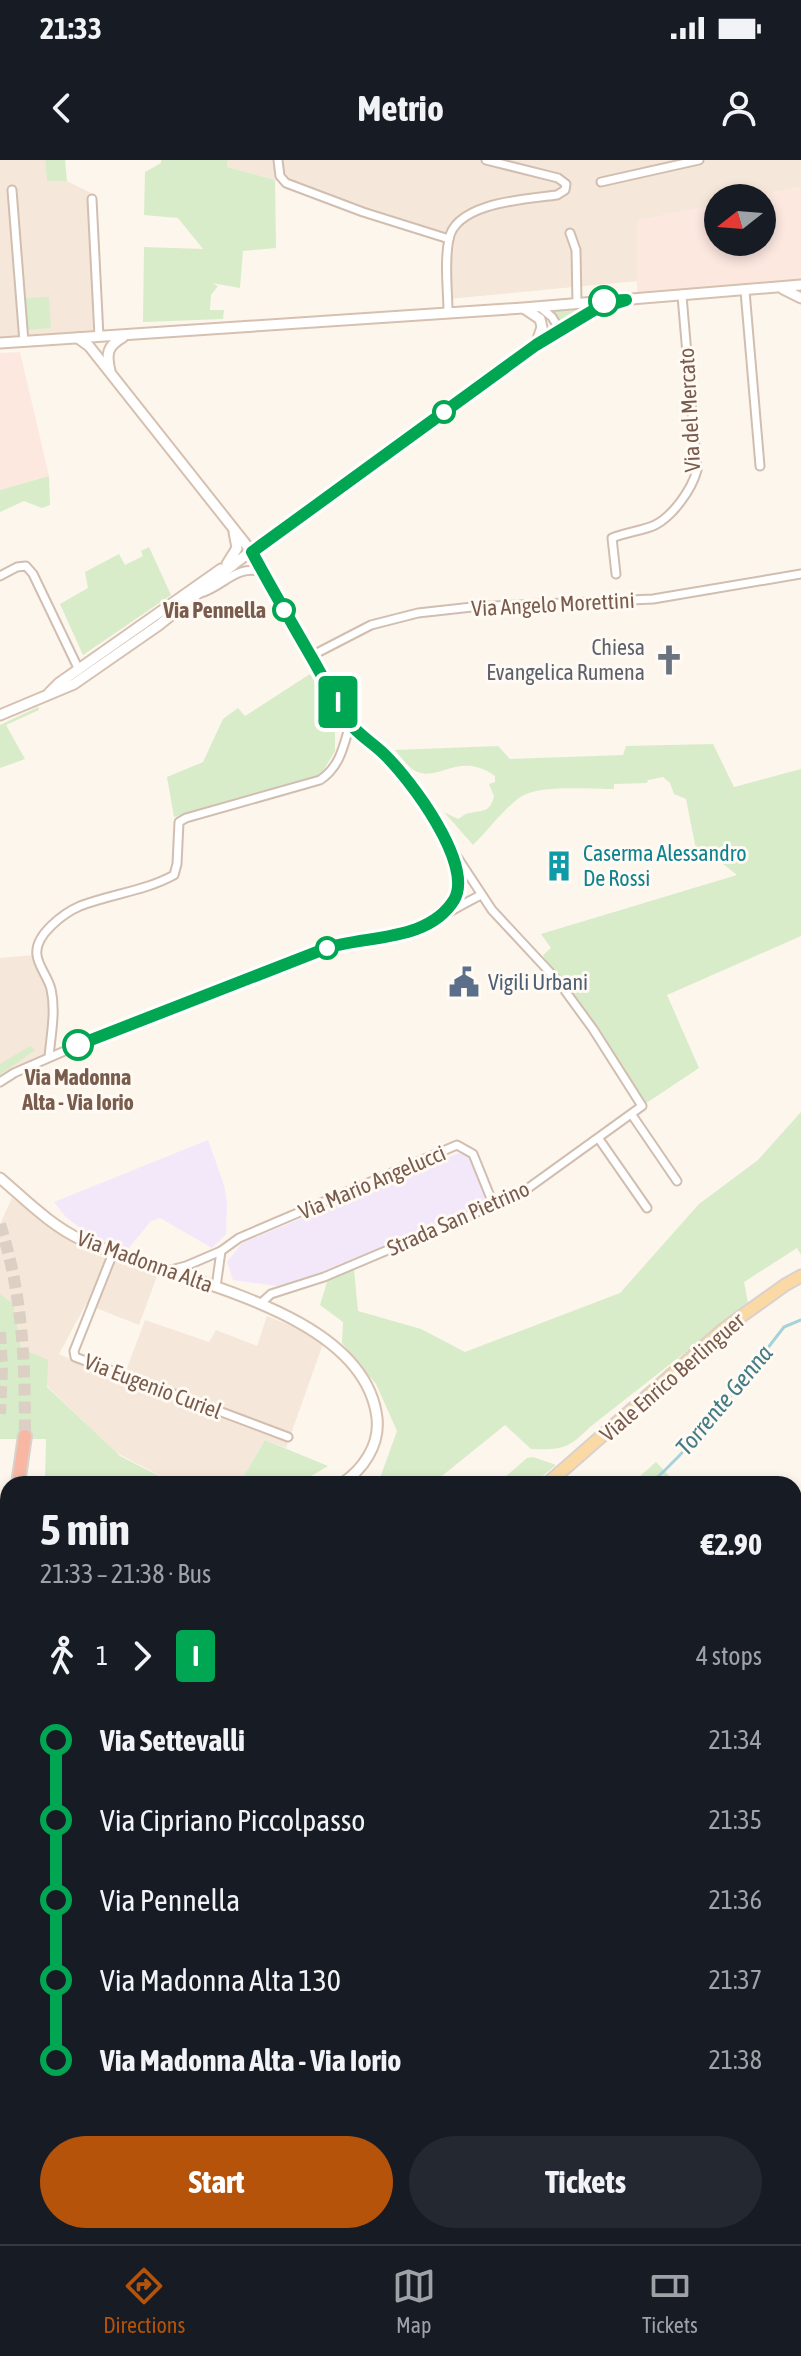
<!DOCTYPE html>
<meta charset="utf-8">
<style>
body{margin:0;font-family:"Asap Condensed",sans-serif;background:#242831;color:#f1f3f6;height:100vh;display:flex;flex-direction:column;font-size:30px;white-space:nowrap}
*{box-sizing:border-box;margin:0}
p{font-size:26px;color:#9ea1a6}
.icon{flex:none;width:44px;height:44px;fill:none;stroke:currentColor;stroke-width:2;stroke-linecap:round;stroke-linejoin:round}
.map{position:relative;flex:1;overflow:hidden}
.details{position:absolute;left:0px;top:1316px;width:802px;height:768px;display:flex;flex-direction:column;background:#171b24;border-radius:24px 24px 0 0;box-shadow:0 4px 12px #0003}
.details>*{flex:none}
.badge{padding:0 16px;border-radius:6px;font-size:28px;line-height:52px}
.needle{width:52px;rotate:253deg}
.fabs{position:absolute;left:704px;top:24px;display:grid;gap:16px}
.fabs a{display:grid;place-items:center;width:72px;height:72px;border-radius:50%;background:#171b24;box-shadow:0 4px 12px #0003;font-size:40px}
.map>.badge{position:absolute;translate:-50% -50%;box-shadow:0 0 0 4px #fff}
.legs{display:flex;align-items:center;gap:12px;height:88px;padding:0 40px;font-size:26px}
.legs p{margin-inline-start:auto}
.overview{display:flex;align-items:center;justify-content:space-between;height:136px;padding:0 40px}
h1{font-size:44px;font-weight:700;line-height:60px}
.button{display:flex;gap:16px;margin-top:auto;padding:16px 40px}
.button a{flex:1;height:92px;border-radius:48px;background:#b45309;color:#fff;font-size:32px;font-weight:700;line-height:92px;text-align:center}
.button a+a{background:#242831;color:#f1f3f6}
ul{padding:0 40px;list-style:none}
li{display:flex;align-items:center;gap:28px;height:80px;font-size:30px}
li i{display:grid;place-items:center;width:12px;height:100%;margin:0 10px;background:currentColor}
li i::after{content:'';width:20px;height:20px;margin:-10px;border:6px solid;border-radius:50%;background:#171b24}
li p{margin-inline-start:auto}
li:first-child i{background:linear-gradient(#0000 50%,currentColor 0)}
li:last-child i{background:linear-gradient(currentColor 50%,#0000 0)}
.status{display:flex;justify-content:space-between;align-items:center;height:56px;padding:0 40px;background:#171b24;direction:ltr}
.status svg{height:22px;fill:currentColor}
header{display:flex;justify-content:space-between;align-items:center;height:104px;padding:0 40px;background:#171b24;font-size:36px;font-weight:700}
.tab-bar{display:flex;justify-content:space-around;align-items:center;height:112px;border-top:2px solid #363941;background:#171b24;font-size:22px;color:#9ea1a6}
.tab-bar a{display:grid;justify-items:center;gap:4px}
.tab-bar .active{color:#b45309}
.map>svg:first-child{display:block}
</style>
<div class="status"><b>21:33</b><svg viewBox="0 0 49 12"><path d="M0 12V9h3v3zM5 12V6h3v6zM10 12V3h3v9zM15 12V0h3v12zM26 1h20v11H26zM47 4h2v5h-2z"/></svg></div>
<header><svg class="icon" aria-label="back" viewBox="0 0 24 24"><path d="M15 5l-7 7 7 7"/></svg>Metrio<svg class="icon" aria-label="person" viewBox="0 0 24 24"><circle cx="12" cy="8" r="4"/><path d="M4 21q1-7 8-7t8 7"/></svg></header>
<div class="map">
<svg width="801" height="2084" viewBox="0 0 801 2084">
<rect width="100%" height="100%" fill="#fdf6ec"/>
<g fill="#f5e8da">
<path d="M0,0H45L47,21H67L93,34L99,176L0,184Z"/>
<path d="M228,0H801V27L747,38H718V44L637,61L638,121L448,139L449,78L293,25L227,7Z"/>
<path d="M36,795L51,829L49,897L0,922V798Z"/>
<path d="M12,1038L83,1090L157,1116L139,1165L86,1144L59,1194L121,1224L145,1160L209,1182L216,1170L257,1186L267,1156L299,1169L323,1184L286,1288L265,1280L239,1324H176L115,1292L47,1226L21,1188L13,1143L0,1134V1064Z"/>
<path d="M8,1993V2076H114L128,2084H0V1997Z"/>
</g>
<g fill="#fde8e0">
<path d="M801,27V144L789,125L637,135V61L718,44V82H762V38H747Z"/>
<path d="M20,192L49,316L0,330V193Z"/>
</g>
<g fill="#f3e8fa">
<path d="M208,980L224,1025L227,1043L226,1074L212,1088L160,1058L151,1061L128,1089L89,1075L66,1057L54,1042Z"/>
<path d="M459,993L469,997L486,1040L483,1045L294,1123L277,1126L233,1120L227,1102L242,1083Z"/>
</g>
<g fill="#d8ecc9">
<path d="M45,0H65L67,21H47Z"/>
<path d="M161,0H228L227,7L275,20L276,88L243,91L240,128L212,123L218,126L211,135L210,150H224L223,159L143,162L144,87L203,89L178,58L144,55L145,12L161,3Z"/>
<path d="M49,137L51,168L27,170L25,138Z"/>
<path d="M581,146V151L561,165L558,158L547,149Z"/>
<path d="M49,316L50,345L42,348L24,341L0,352V330Z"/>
<path d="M149,387L171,435L83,495L60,444L88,428L85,412L119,394L125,405L143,396L141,391Z"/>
<path d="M310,514L335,555V591L320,616L174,657L167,617L203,602L223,559L238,548L245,556Z"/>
<path d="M38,547L39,550L6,565L25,599L0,608V565Z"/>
<path d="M713,584L734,627L801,609V776L667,835L699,908L642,946L551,814L543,795L551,788L541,774L737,715L717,699L697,694L686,639L674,634L670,623L663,617L648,620L647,623L614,624V629C591,629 542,625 524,635C505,646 489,670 473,685L444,652L458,659C462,657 465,653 470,653C483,650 490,653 494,636L489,624L495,622V616C457,589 437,626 412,609C406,604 400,596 395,590L498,586L510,599L623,595L626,586Z"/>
<path d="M30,886L35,890L0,915V904Z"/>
<path d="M801,952V1095L797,1088L744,1122L748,1143L590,1267C568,1289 562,1290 531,1289L505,1265L432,1324H382L380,1318L397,1271L376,1224L342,1183L343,1162L320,1145L328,1119L354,1109L358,1151L421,1169L465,1192L620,1133L699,1044L758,1000Z"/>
<path d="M0,1134L13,1143L21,1188L48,1200L47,1227L120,1296L175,1324H57L45,1318L46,1279H0Z"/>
<path d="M265,1280L328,1306L298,1324H239Z"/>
<path d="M533,1297L556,1305L533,1324H497L527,1298Z"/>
<path d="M656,1302L677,1324H631Z"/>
<path d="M8,1474V1596L0,1599V1479Z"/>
<path d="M569,2076H617L629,2084H567Z"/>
</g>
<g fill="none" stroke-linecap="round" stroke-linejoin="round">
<g stroke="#a5d3da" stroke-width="3">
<path d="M650,1324C701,1279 742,1221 784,1167L801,1160"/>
<path d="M0,1675L8,1672"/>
</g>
<g stroke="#dcd0c4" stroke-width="12" stroke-dasharray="12 6" stroke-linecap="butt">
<path d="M0,1064C23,1136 25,1201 25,1276"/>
<path d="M0,1172L2,1208L0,1254"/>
</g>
<g stroke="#d1beb0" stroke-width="11">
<g id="street">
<path d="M278,0L280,16L286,23L363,52L449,79"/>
<path d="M601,22L699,0"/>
<path d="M12,30L24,182"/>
<path d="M92,39L99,176"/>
<path d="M570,73L576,90L577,143"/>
<path d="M745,131L760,306"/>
<path d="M540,147L552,157L560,170"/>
<path d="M448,153C448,130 444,102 449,79C456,42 528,39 557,35L565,30L566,24L558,18L486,0"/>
<path d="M252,392L350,564L401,612L492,750L558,821L593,869L642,946L520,1034L324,1117L271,1134L260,1144"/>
<path d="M616,414L612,378C626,372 642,371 655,365C673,356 692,329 697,310L682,136"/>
<path d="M0,416L17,407L26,406L33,414L79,510"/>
<path d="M201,433C224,426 236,404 263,412"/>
<path d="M311,496L371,465L418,453L472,447L653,439L801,414"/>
<path d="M447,749L459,731L456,702"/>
<path d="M49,897C51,874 56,851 51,829C48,817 38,806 37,795C34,775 64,753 80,746C111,734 145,731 174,715L177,704L179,662L186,658L320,620C340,607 344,585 350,564"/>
<path d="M0,922L14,913L76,886L327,788C350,781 373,783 396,777C419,771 458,746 481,735"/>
<path d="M632,955L677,1021"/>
<path d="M599,979L647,1048"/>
<path d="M221,1091L239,1078L457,985L473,994L494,1046"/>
<path d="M113,1093L74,1191L75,1197L288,1277"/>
<path d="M167,1111L186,1106L221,1091L216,1127"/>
<path d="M794,1351L801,1344"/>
</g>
</g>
<g stroke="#d6c0b0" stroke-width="13">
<g id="secondary">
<path d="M783,129L801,138"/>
<path d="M525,149L540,159L542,167L536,185"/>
<path d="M78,178L89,186L252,392"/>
<path d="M0,183L523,148L801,125"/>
<path d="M110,211C106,194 107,186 123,177"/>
<path d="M227,404L237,388L234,372"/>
<path d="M49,533L59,523L221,409"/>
<path d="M0,555L74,524L159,465L238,401L536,185L594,150L611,144"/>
<path d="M0,1018C26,1040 51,1066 82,1080C166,1119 364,1147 377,1258C380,1285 363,1310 341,1324"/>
<path d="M794,1429L801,1425"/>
<path d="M0,1818L8,1816"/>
</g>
</g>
<g stroke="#dad1cd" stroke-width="15">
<g id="primary">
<path d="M547,1324L725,1168L785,1125L801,1116"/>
<path d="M0,1607L8,1604"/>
</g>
</g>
<g stroke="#dad1cd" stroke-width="16">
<g id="highway">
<path d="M18,1324L25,1276"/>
<path d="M0,1395L8,1365"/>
<path d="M0,1473L8,1468"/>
</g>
</g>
<use href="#street" stroke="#fff" stroke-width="7"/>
<use href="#secondary" stroke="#fff" stroke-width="9"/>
<use href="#primary" stroke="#fbd9a5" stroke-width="11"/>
<use href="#highway" stroke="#f7b7a3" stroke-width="12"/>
<g stroke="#b9a8c9" stroke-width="6">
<g id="rail">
<path d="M794,1469L801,1466"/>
<path d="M0,1866L8,1864"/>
</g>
</g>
<use href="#rail" stroke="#fffaf3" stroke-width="3" stroke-dasharray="9" stroke-linecap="butt"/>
</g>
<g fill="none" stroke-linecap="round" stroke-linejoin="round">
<g stroke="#fff" stroke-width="18">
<path id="line-1" d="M78,885L327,788C367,775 428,782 454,740C475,705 410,619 384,594C373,583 357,574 348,561C335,541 324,519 312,498C292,463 271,428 252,392L536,185L594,150L626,140L604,141"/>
</g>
<use href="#line-1" stroke="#00a651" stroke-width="12"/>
</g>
<defs>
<g id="church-bare" transform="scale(2.4)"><path d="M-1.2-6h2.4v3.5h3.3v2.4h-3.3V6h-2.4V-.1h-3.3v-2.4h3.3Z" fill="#6b7280" stroke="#fffaf3" stroke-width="2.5" paint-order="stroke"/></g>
<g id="building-bare" transform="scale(2.4)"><path d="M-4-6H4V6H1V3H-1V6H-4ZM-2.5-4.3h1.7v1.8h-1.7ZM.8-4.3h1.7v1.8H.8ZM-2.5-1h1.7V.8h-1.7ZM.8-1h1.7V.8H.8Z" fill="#0f9aa8" stroke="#fffaf3" stroke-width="2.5" paint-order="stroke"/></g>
<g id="civic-bare" transform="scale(2.4)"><path d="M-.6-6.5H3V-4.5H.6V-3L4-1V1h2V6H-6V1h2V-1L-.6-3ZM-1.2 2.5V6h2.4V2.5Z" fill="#5c6f8a" stroke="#fffaf3" stroke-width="2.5" paint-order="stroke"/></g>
</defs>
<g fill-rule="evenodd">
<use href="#church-bare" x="669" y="500"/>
<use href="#building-bare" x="559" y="706"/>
<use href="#civic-bare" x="464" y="822"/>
</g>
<g fill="#fff" stroke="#00a651" stroke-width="4">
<circle cx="604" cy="141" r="14"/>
<circle cx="444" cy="252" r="10"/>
<circle cx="284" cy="450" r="10"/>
<circle cx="327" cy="788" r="10"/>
<circle cx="78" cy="885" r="14"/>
</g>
<g text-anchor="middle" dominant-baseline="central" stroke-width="6" stroke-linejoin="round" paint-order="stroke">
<g font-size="22" fill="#7a5c4d" stroke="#fffaf3">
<text transform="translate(689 250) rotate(-93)">Via del Mercato</text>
<text transform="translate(553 444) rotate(-3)">Via Angelo Morettini</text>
<text transform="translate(372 1022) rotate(-23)">Via Mario Angelucci</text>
<text transform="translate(458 1058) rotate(-24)">Strada San Pietrino</text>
<text transform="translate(145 1101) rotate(20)">Via Madonna Alta</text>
<text transform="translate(672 1217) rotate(-41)">Viale Enrico Berlinguer</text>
<text transform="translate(153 1226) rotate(21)">Via Eugenio Curiel</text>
</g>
<g font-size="22" font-weight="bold" fill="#7a5c4d" stroke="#fffaf3" text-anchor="end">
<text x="266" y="450">Via Pennella</text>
<text x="78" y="917" text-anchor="middle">Via Madonna<tspan x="78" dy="25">Alta - Via Iorio</tspan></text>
</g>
<g font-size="22" fill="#5b616d" stroke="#fffaf3" text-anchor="end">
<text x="645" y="487">Chiesa<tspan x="645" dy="25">Evangelica Rumena</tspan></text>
</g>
<g font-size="22" fill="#0d838f" stroke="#fffaf3" text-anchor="start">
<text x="583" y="693">Caserma Alessandro<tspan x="583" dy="25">De Rossi</tspan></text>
</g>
<g font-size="22" fill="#4e5e75" stroke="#fffaf3" text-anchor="start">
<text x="488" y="822">Vigili Urbani</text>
</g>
<g font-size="24" font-style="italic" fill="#437c86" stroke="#fffaf3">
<text transform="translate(724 1240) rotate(-50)">Torrente Genna</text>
</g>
</g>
</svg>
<div class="fabs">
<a><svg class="needle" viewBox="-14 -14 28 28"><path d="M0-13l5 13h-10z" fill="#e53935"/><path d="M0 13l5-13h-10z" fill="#9ea1a6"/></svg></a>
</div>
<b class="badge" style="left:338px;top:542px;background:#00a651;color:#fff">I</b>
<section class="details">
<div class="overview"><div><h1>5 min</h1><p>21:33 – 21:38 · Bus</p></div><b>€2.90</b></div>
<div class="legs"><svg class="icon" aria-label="walk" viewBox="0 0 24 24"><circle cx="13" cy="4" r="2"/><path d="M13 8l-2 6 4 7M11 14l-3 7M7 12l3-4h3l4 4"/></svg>1<svg class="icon" aria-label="forward" viewBox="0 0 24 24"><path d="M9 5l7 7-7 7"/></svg><b class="badge" style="background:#00a651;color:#fff">I</b><p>4 stops</p></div>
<ul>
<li><i style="color:#00a651"></i><b>Via Settevalli</b><p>21:34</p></li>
<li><i style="color:#00a651"></i><span>Via Cipriano Piccolpasso</span><p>21:35</p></li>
<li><i style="color:#00a651"></i><span>Via Pennella</span><p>21:36</p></li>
<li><i style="color:#00a651"></i><span>Via Madonna Alta 130</span><p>21:37</p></li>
<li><i style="color:#00a651"></i><b>Via Madonna Alta - Via Iorio</b><p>21:38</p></li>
</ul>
<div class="button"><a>Start</a><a>Tickets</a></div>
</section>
</div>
<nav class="tab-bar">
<a class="active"><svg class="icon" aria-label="directions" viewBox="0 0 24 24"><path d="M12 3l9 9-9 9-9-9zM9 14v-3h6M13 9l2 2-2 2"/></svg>Directions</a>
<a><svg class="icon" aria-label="map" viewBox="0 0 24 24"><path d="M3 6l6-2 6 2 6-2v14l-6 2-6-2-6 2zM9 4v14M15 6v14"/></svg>Map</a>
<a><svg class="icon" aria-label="tickets" viewBox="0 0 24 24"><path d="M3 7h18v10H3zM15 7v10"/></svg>Tickets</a>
</nav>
